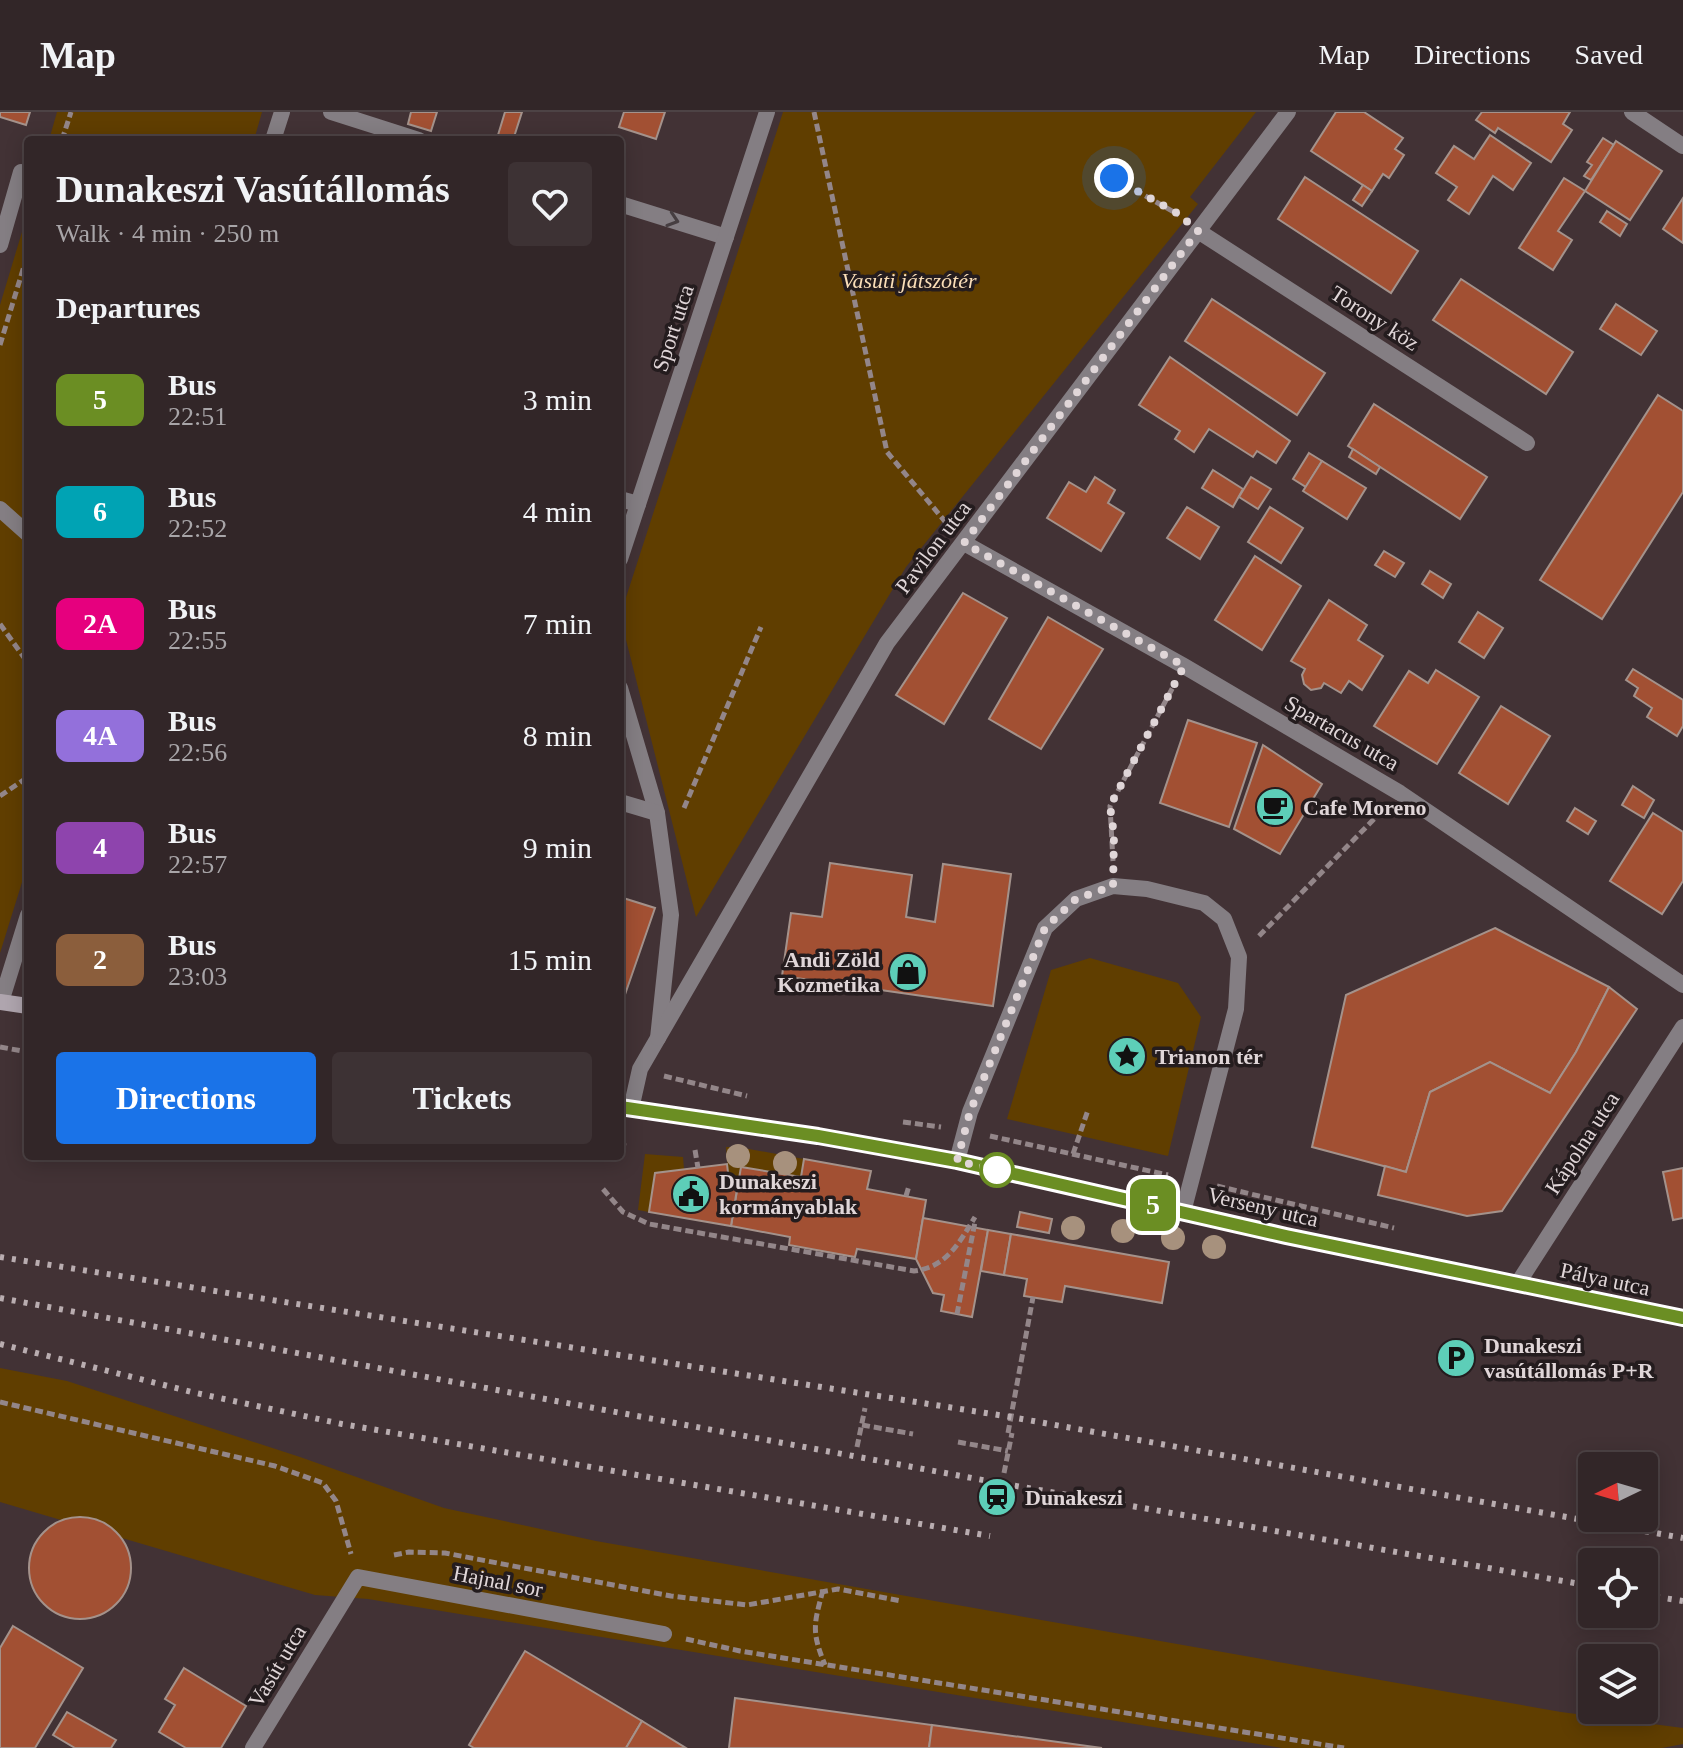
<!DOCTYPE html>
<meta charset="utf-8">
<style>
body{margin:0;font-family:Georgia,serif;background:#3d3234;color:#f1f3f6;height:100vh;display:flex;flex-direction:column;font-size:30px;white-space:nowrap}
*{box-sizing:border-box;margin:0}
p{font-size:26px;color:#a8a5a8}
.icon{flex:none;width:44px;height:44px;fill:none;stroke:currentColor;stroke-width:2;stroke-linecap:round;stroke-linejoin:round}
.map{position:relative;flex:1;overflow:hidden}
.panel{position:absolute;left:24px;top:24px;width:600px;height:1024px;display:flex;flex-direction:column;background:#322628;border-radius:8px;box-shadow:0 4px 20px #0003,0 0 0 2px #4d4345}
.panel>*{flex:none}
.badge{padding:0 16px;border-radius:12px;font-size:28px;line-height:52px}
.needle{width:52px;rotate:265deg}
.buttons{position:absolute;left:1578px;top:1340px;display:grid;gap:16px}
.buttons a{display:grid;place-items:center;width:80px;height:80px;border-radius:8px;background:#322628;box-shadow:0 4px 20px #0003,0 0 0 2px #4d4345;font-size:40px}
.you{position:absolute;width:40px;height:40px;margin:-20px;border:6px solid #fff;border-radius:50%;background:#1a73e8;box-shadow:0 0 0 12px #1a73e833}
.map>.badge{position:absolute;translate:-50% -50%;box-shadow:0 0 0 4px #fff}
h2{padding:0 32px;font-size:30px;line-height:72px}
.round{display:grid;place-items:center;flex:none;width:84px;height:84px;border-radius:8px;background:#3d3234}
.summary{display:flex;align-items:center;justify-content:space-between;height:136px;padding:0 32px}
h1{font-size:38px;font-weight:600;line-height:60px}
.primary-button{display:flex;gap:16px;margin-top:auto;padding:16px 32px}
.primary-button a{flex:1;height:92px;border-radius:8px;background:#1a73e8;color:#fff;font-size:32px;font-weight:600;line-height:92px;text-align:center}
.primary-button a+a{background:#3d3234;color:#f1f3f6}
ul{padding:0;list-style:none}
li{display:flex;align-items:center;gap:24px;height:112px;padding:0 32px}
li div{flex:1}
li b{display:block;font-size:30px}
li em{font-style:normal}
li .badge{min-width:88px;font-weight:700;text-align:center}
header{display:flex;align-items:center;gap:48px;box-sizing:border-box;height:112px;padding:0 40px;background:#322628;border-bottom:2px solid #4d4345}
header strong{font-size:38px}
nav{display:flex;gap:44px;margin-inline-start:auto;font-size:28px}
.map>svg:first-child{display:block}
</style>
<header>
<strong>Map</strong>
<nav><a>Map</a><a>Directions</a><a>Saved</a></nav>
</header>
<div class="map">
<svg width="1683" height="1636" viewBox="0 0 1683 1636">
<rect width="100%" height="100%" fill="#423235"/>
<g fill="#603e00">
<path d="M57,0H262L254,28H49Z"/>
<path d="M783,0H1256L1190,85L1198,92L906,455L696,805L620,504Z"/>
<path d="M28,100V751L0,841V193Z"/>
<path d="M1090,846L1178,871L1201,905L1168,1044L1007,1007L1051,858Z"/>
<path d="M726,1035H738L804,1047L801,1065L742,1055L738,1071L729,1069Z"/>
<path d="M645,1042L683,1045L684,1057L655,1061L649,1100L638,1098Z"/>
<path d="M0,1256L67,1269L300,1345L444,1396L596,1429L1561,1600L1683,1616V1632L1662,1636H1282L368,1487L315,1483L0,1390Z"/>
</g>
<g fill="#a25033" stroke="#a4928b" stroke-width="2">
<path d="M0,0H30L26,13L0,5Z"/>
<path d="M411,0H437L431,19L408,12Z"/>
<path d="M505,0H522L513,28L498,23Z"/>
<path d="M624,0H665L656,27L619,15Z"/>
<path d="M1336,0H1364L1403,26L1395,37L1404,43L1389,66L1383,62L1372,79L1311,39Z"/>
<path d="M1482,0H1570L1563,12L1572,18L1551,50L1498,16L1495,21L1476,8Z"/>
<path d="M1490,23L1531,51L1513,78L1493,64L1469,102L1448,88L1457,75L1436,61L1454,34L1474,47Z"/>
<path d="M1603,26L1614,33L1591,68L1584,64L1592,53L1587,50Z"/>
<path d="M1616,29L1662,59L1630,108L1585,79Z"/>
<path d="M1305,65L1418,139L1391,181L1278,107Z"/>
<path d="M1564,66L1585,79L1558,119L1572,128L1553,158L1519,136Z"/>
<path d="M1363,73L1372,79L1362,94L1353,88Z"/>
<path d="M1683,86V131L1663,117Z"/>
<path d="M1607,99L1627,112L1620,124L1600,110Z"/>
<path d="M1461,167L1573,240L1546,282L1433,208Z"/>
<path d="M1212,187L1325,261L1297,303L1185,229Z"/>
<path d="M1616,192L1657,219L1641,243L1600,217Z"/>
<path d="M1170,245L1290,329L1276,351L1257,339L1253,345L1209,317L1194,340L1175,327L1180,319L1139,293Z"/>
<path d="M1658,283L1683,299V380L1602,507L1540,468Z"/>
<path d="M1374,292L1487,365L1460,407L1348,334Z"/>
<path d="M1353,337L1380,355L1376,362L1349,345Z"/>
<path d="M1309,341L1322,349L1306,375L1293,367Z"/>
<path d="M1322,349L1366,376L1347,407L1303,379Z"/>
<path d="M1213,358L1243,377L1233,395L1202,376Z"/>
<path d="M1095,365L1115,378L1108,391L1124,401L1101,439L1047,406L1069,370L1086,380Z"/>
<path d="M1251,365L1271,377L1258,397L1239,385Z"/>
<path d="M1187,395L1219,415L1200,447L1167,426Z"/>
<path d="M1270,395L1303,416L1281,451L1248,430Z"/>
<path d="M1384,439L1404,451L1395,465L1375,453Z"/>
<path d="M1255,444L1301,474L1262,538L1215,508Z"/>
<path d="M1430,459L1451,472L1443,486L1422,472Z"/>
<path d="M963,481L1007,506L944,612L896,583Z"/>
<path d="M1329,488L1367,513L1358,528L1383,544L1362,578L1349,569L1341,581L1324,571L1321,576L1311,578L1304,572L1302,563L1305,557L1291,549Z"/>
<path d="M1478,500L1503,516L1484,546L1459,530Z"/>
<path d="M1048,505L1103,537L1041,637L989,607Z"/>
<path d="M1633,557L1683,588V614L1677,624L1647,605L1652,596L1634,584L1638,576L1626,568Z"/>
<path d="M1436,558L1479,585L1437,652L1374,614L1409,559L1428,571Z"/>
<path d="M1501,594L1550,624L1508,692L1459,661Z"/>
<path d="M1188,608L1257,631L1229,715L1160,691Z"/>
<path d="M1263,633L1322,672L1280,742L1234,717Z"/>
<path d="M1633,674L1654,688L1644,706L1622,693Z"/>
<path d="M1575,696L1596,709L1588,722L1567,709Z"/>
<path d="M1653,701L1683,720V769L1662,802L1610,769Z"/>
<path d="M830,751L912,763L906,805L935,810L943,752L1011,762L993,894L782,864L791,801L822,805Z"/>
<path d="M620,785L655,796L620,897Z"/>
<path d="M1495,816L1609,875L1576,940L1550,981L1490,950L1430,980L1406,1060L1312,1035L1346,883Z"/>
<path d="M1609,875L1637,897L1502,1099L1467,1104L1378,1083L1385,1054L1406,1060L1430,980L1490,950L1550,981L1576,940Z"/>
<path d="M804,1047L871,1059L867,1077L926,1088L916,1147L857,1137L855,1145L789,1133L790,1125L731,1114L741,1055L801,1065Z"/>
<path d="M727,1052L729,1069L738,1071L731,1114L649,1100L655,1061Z"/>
<path d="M1683,1056V1106L1673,1108L1663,1060Z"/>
<path d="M1020,1100L1052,1107L1049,1121L1017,1115Z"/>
<path d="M923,1106L988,1118L972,1205L941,1199L944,1183L933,1181L916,1147Z"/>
<path d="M988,1118L1011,1122L1004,1163L981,1159Z"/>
<path d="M1011,1122L1169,1150L1162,1191L1065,1174L1062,1190L1024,1184L1027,1167L1004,1163Z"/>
<circle cx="80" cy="1456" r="51"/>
<path d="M13,1514L83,1556L35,1636H0V1536Z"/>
<path d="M525,1539L642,1609L626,1636H474L469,1633Z"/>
<path d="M184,1556L246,1594L221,1636H186L159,1620L175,1593L165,1587Z"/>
<path d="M735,1586L932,1613L929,1636H729Z"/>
<path d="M67,1600L116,1628L111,1636H75L53,1623Z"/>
<path d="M642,1609L686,1636H626Z"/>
<path d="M932,1613L1102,1636H929Z"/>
</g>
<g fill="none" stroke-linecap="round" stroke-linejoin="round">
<g stroke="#938689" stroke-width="5" stroke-dasharray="8 4" stroke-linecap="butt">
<path d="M814,0L887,340L948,413"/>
<path d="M62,28L71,0"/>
<path d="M1114,66L1179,103"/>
<path d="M0,233L28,141"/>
<path d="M0,512L28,551"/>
<path d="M0,684L28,665"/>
<path d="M684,696L761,515"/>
<path d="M1113,749L1110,694L1173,575"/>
<path d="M1259,824L1381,700"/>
<path d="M0,935L28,940"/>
<path d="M664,964L747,984"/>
<path d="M903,1010L941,1015"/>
<path d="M990,1024L1168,1063"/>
<path d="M620,1033L626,1034"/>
<path d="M695,1038L698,1056"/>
<path d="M1073,1042L1088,998"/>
<path d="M1217,1074L1394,1116"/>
<path d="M603,1077L623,1100L649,1112L914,1159C947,1155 959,1131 975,1105"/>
<path d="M906,1084L909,1074"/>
<path d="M957,1202L975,1110"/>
<path d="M0,1290L275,1354L323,1371L336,1389L351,1442"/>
<path d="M862,1313L913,1322"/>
<path d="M1008,1321L1033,1185"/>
<path d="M958,1330L1008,1339"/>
<path d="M857,1335L865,1296"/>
<path d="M1004,1361L1012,1321"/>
<path d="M394,1443L409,1440L445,1441L671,1484L747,1493L838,1477L901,1489"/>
<path d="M823,1478C814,1512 811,1519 825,1553"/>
<path d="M686,1527L740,1539L1344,1636"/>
</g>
<g stroke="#847e83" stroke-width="16">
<path d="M331,0L419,28"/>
<path d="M1632,0L1683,34"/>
<path d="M273,28L282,0"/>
<path d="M620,92L726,125"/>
<path d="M1198,119L1527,331"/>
<path d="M0,133L21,60"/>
<path d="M620,387L638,392"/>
<path d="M0,397L28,422"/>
<path d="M964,431L1184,554L1400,681L1683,873"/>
<path d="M620,447L767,0"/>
<path d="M620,576L657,701L671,803L658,926L640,957L631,997"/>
<path d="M620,690L657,701"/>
<path d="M1,890L28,803"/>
<path d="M658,926L887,531L1288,0"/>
<path d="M957,1049L970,1000L1045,816L1076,787L1113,774L1147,777L1204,791L1224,807L1239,845L1236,897L1183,1100"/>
<path d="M1518,1171L1683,915"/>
<path d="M253,1636L358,1465L664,1522"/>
</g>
<g stroke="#afa5ae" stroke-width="16">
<path d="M0,890L28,894"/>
<path d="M620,995L818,1024L957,1049L1286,1124L1683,1206"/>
</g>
<g stroke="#b9adb0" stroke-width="6" stroke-dasharray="4 8" stroke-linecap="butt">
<path d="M0,1145L1011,1305L1683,1426"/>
<path d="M0,1186L999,1371L1592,1474"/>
<path d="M0,1232L196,1281L342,1312L990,1424"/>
<path d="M1644,1483L1683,1489"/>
</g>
</g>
<g fill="#a7917d">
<circle cx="738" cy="1044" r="12"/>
<circle cx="785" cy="1051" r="12"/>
<circle cx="1073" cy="1116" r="12"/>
<circle cx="1123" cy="1119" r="12"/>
<circle cx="1173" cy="1126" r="12"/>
<circle cx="1214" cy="1135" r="12"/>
</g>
<defs><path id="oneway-chevron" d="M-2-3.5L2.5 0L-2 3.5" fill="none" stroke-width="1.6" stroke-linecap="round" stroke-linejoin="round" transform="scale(2)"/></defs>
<use stroke="#463e41" href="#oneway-chevron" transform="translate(673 108) rotate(18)"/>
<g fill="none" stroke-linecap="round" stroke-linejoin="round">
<g stroke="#fff" stroke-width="18">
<path id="line" d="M620,995L818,1024L957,1049L1286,1124L1683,1206"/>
</g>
<use href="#line" stroke="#6b8e23" stroke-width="12"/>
<path stroke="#e0d6d8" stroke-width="8" stroke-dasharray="0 14.4" d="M997,1058L957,1049L970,1000L1045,816L1076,787L1113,774L1114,723L1110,694L1184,554L964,431L1198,119L1177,101L1114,66"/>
</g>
<defs>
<g id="cafe-disc" transform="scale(2)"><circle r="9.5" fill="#5dceb8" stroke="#241c1e"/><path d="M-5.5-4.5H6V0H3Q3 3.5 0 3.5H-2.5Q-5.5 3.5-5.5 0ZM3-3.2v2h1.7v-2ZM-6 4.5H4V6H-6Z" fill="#111"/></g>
<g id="shop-disc" transform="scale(2)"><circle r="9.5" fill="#5dceb8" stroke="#241c1e"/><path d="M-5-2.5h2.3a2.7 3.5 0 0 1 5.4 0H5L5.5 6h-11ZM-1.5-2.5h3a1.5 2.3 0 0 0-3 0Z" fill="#111"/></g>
<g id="sight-disc" transform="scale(2)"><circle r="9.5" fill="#5dceb8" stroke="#241c1e"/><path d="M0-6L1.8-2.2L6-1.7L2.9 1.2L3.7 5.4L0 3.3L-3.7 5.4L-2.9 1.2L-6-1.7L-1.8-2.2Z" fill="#111"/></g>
<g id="civic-disc" transform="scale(2)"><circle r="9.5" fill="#5dceb8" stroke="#241c1e"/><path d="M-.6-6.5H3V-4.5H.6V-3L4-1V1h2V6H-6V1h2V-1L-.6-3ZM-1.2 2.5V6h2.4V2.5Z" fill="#111"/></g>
<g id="parking-disc" transform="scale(2)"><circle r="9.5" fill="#5dceb8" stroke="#241c1e"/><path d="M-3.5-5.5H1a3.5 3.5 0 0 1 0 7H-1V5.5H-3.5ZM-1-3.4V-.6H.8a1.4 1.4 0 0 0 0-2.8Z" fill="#111"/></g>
<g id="station-disc" transform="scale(2)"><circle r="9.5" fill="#5dceb8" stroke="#241c1e"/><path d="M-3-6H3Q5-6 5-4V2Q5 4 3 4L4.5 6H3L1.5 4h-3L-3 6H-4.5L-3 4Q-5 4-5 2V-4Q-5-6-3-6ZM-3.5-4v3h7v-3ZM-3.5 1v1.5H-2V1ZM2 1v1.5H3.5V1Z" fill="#111"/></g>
</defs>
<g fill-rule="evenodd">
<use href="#cafe-disc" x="1275" y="695"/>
<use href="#shop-disc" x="908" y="860"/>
<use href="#sight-disc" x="1127" y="944"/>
<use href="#civic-disc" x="691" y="1082"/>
<use href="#parking-disc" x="1456" y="1246"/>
<use href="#station-disc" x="997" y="1385"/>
</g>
<circle fill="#fff" stroke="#6b8e23" stroke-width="4" cx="997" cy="1058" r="16"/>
<g text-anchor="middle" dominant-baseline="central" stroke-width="7" stroke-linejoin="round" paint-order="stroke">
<g font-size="22" font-style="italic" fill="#fadeb8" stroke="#241c1e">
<text x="909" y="168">Vasúti játszótér</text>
</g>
<g font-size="22" fill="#e0d6d8" stroke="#241c1e">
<text transform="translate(1375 206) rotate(33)">Torony köz</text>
<text transform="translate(673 216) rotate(-72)">Sport utca</text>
<text transform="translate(933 435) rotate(-53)">Pavilon utca</text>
<text transform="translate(1342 621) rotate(30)">Spartacus utca</text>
<text transform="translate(1582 1031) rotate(-57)">Kápolna utca</text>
<text transform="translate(1263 1095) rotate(13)">Verseny utca</text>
<text transform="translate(1605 1167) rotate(12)">Pálya utca</text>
<text transform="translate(498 1469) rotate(11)">Hajnal sor</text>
<text transform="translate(277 1554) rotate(-59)">Vasút utca</text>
</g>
<g font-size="22" font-weight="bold" fill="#e0d6d8" stroke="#241c1e" text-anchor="start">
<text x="1303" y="695">Cafe Moreno</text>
<text x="880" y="847" text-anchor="end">Andi Zöld<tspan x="880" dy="25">Kozmetika</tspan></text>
<text x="1155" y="944">Trianon tér</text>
<text x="719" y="1069">Dunakeszi<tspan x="719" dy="25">kormányablak</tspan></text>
<text x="1484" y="1233">Dunakeszi<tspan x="1484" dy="25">vasútállomás P+R</tspan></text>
<text x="1025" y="1385">Dunakeszi</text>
</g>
</g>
</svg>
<div class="buttons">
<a><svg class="needle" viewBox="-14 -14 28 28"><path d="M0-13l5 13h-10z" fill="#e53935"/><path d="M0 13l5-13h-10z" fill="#a8a5a8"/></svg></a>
<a><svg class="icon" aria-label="locate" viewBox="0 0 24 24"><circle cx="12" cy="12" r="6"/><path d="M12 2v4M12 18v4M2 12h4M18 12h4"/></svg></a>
<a><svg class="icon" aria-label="layers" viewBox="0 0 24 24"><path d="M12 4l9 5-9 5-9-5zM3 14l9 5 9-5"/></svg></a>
</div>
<div class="you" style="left:1114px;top:66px"></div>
<b class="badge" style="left:1153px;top:1093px;background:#6b8e23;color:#fff">5</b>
<section class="panel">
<div class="summary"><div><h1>Dunakeszi Vasútállomás</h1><p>Walk · 4 min · 250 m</p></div><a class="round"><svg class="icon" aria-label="heart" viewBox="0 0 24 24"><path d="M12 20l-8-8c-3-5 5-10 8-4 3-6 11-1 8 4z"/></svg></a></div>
<h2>Departures</h2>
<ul>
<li><span class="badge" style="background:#6b8e23;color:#fff">5</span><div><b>Bus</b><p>22:51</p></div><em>3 min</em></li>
<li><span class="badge" style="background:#00a3b4;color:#fff">6</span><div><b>Bus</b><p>22:52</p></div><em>4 min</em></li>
<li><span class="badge" style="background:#e6007e;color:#fff">2A</span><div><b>Bus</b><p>22:55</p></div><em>7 min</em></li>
<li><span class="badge" style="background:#9370db;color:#fff">4A</span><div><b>Bus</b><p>22:56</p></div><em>8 min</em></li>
<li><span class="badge" style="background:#8e44ad;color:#fff">4</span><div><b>Bus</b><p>22:57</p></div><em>9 min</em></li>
<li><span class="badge" style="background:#8b5e3c;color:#fff">2</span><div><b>Bus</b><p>23:03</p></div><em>15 min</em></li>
</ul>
<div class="primary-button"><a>Directions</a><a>Tickets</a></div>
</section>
</div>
